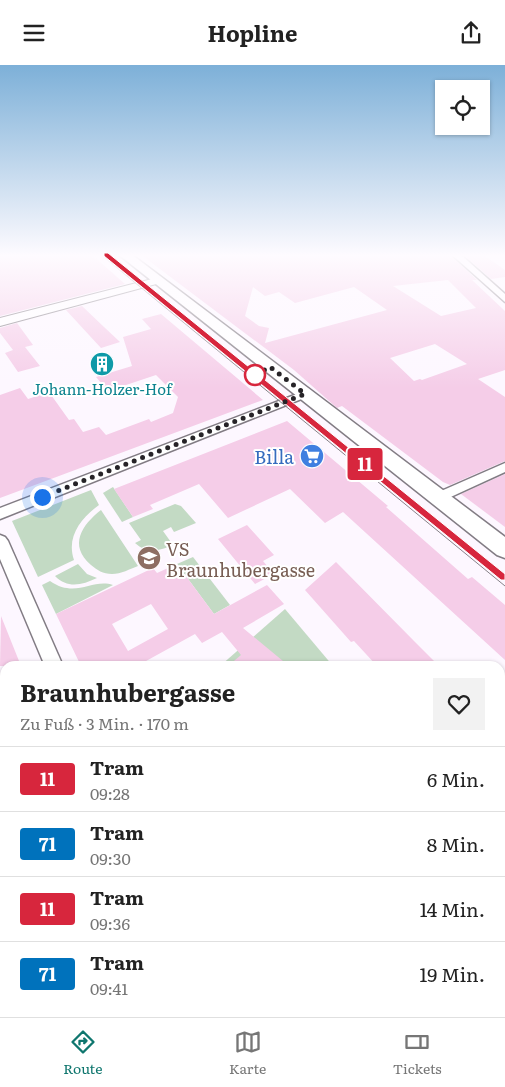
<!DOCTYPE html>
<html lang="de">
<meta charset="utf-8">
<style>
body{margin:0;font-family:Literata,serif;background:#f2f2f2;color:#222;height:100vh;display:flex;flex-direction:column;font-size:19px;white-space:nowrap}
*{box-sizing:border-box;margin:0}
p{font-size:16px;color:#767676}
.icon{flex:none;width:28px;height:28px;fill:none;stroke:currentColor;stroke-width:2;stroke-linecap:round;stroke-linejoin:round}
.map{position:relative;flex:1;overflow:hidden}
.drawer{position:absolute;left:0px;top:596px;width:505px;height:356px;display:flex;flex-direction:column;background:#fff;border-radius:15px 15px 0 0;box-shadow:0 1px 4px #0004}
.drawer>*{flex:none}
.badge{padding:0 10px;border-radius:4px;font-size:18px;line-height:32px}
.fabs{position:absolute;left:435px;top:15px;display:grid;gap:10px}
.fabs a{display:grid;place-items:center;width:55px;height:55px;border-radius:0px;background:#fff;box-shadow:0 1px 4px #0004;font-size:25px}
.you{position:absolute;width:25px;height:25px;margin:-12px;border:4px solid #fff;border-radius:50%;background:#1a73e8;box-shadow:0 0 0 8px #1a73e833}
.map>.badge{position:absolute;translate:-50% -50%;box-shadow:0 0 0 2px #fff}
.round{display:grid;place-items:center;flex:none;width:52px;height:52px;border-radius:0px;background:#f2f2f2}
.overview{display:flex;align-items:center;justify-content:space-between;height:85px;padding:0 20px}
h1{font-size:24px;font-weight:700;line-height:38px}
ul{padding:0;list-style:none}
li{display:flex;align-items:center;gap:15px;height:65px;padding:0 20px;border-top:1px solid #e0e0e0}
li div{flex:1}
li b{display:block;font-size:19px}
li em{font-style:normal}
li .badge{min-width:55px;font-weight:700;text-align:center}
header{display:flex;justify-content:space-between;align-items:center;height:65px;padding:0 20px;background:#fff;font-size:22px;font-weight:700}
.tabs{display:flex;justify-content:space-around;align-items:center;height:70px;border-top:1px solid #e0e0e0;background:#fff;font-size:14px;color:#767676}
.tabs a{display:grid;justify-items:center;gap:2px}
.tabs .selected{color:#0f766e}
.map>svg:first-child{display:block}
</style>
<header><svg class="icon" aria-label="menu" viewBox="0 0 24 24"><path d="M4 6h16M4 12h16M4 18h16"/></svg>Hopline<svg class="icon" aria-label="share" viewBox="0 0 24 24"><path d="M12 15V3M7 8l5-5 5 5M5 13v7h14v-7"/></svg></header>
<div class="map">
<svg width="505" height="952" viewBox="0 0 505 952">
<rect width="100%" height="100%" fill="#fdf7ff"/>
<g fill="#c3dac4">
<path d="M113,422L133,452L122,457L103,428Z"/>
<path d="M91,425L99,440C81,453 66,472 74,495L38,512L12,456Z"/>
<path d="M175,439L181,441L196,458L174,467L171,462L163,466L173,480C160,486 147,489 135,478L141,475L129,458Z"/>
<path d="M101,445L138,501C130,504 121,509 112,509C103,509 97,505 91,500C68,480 82,460 101,445Z"/>
<path d="M193,492L230,540L214,549L177,499Z"/>
<path d="M78,499L87,509L97,513C82,520 68,524 55,511Z"/>
<path d="M50,516C76,534 92,513 113,520L56,549L42,520Z"/>
<path d="M285,544L333,601H220Z"/>
<path d="M505,738V754L502,760L505,769V848L500,856V743Z"/>
<path d="M251,948H343L340,952H253Z"/>
<path d="M357,948H444L442,952H354Z"/>
</g>
<g fill="#f5cde8" fill-rule="evenodd">
<path d="M0,189H91L125,219L0,251Z"/>
<path d="M140,189H449L477,215H472L505,246V305L478,314L505,332V396L450,420L443,417L342,341L337,343L294,305ZM448,215L476,243L441,251L393,221ZM253,222L265,231L279,227L295,238L354,222L387,245L265,278L269,263L259,261L245,251ZM435,279L467,299L422,315L420,314L414,316L390,293Z"/>
<path d="M463,189H482L505,205V212L491,214Z"/>
<path d="M82,241L104,262L120,277L101,283L66,245Z"/>
<path d="M161,249L263,335L0,433V330L20,323L28,334L49,327L69,355L74,354L83,367L99,362L106,370L149,354L151,357L173,348L178,332L156,310L108,326L96,312L132,301L123,272L151,264L142,254Z"/>
<path d="M17,258L33,280L25,282L40,301L18,307L5,288L13,285L0,268V263Z"/>
<path d="M287,356L388,441L386,442L468,514L472,512L505,540V595L343,447L325,458L290,424L228,453L199,419L150,440L153,444L133,452L114,424Z"/>
<path d="M505,409V462L461,429Z"/>
<path d="M247,460L274,490L263,496L274,509L255,519L218,474Z"/>
<path d="M336,497L414,576L439,601H377L354,576L351,577L305,525Z"/>
<path d="M177,499L214,549L267,520L284,539L243,563L289,601H228L241,590L222,567L202,578L195,569L137,601H81L56,549L153,503L157,508ZM151,539L168,564L128,586L112,559Z"/>
<path d="M1,551L21,601H0Z"/>
</g>
<g fill="none" stroke-linecap="round" stroke-linejoin="round">
<g stroke="#827c84" stroke-width="3">
<g id="minor">
<path d="M451,189H460L505,229V237Z"/>
<path d="M305,326L311,329L309,331L0,454V443Z"/>
<path d="M505,398V407L442,436H432L430,433L432,430Z"/>
<path d="M0,470L5,472L8,476L63,601H45L0,494Z"/>
<path d="M196,948H223L225,952H197Z"/>
</g>
</g>
<g stroke="#827c84" stroke-width="2">
<path id="tertiary" d="M156,213L161,216L160,218L0,261V253Z"/>
</g>
<g stroke="#827c84" stroke-width="3">
<path id="primary" d="M118,189H131L505,472V493L497,490Z"/>
</g>
<use href="#minor" fill="#fff" fill-rule="evenodd"/>
<use href="#tertiary" fill="#fff" fill-rule="evenodd"/>
<use href="#primary" fill="#fff" fill-rule="evenodd"/>
<path stroke="#878288" stroke-width="1" d="M100,189L505,521"/>
<g stroke="#878288" stroke-width="6" stroke-dasharray="10 10" stroke-linecap="butt">
<path d="M500,910L505,901"/>
<path d="M476,952L478,948"/>
</g>
</g>
<linearGradient id="sky" x2="0" y2="1"><stop stop-color="#7db0d8"/><stop offset="0.59" stop-color="#fefbff"/><stop offset="1" stop-color="#fefbff" stop-opacity="0"/></linearGradient>
<rect width="505" height="323" fill="url(#sky)"/>
<path fill="#d7263d" stroke="#fff" d="M104,188H108L505,509V515H501L104,191Z"/>
<g fill="none" stroke-linecap="round" stroke-linejoin="round">
<path stroke="#262327" stroke-width="5" stroke-dasharray="0 9" d="M42,432L305,329L270,302L255,310"/>
</g>
<defs>
<g id="building-disc" transform="scale(1.25)"><circle r="9.5" fill="#0f9aa8" stroke="#fff"/><path d="M-4-6H4V6H1V3H-1V6H-4ZM-2.5-4.3h1.7v1.8h-1.7ZM.8-4.3h1.7v1.8H.8ZM-2.5-1h1.7V.8h-1.7ZM.8-1h1.7V.8H.8Z" fill="#fff"/></g>
<g id="supermarket-disc" transform="scale(1.25)"><circle r="9.5" fill="#3f7fe0" stroke="#fff"/><path d="M-6-5.5h2.5l.6 2H6L4.5 2H-2.5L-4.4-4H-6ZM-1.5 3.2a1.3 1.3 0 1 0 .1 0ZM3 3.2a1.3 1.3 0 1 0 .1 0Z" fill="#fff"/></g>
<g id="school-disc" transform="scale(1.25)"><circle r="9.5" fill="#8d6e63" stroke="#fff"/><path d="M0-5L7-2L0 1L-7-2ZM-4 1L0 2.5L4 1V4Q0 6-4 4Z" fill="#fff"/></g>
</defs>
<g fill-rule="evenodd">
<use href="#building-disc" x="102" y="299"/>
<use href="#supermarket-disc" x="312" y="391"/>
<use href="#school-disc" x="149" y="493"/>
</g>
<circle fill="#fff" stroke="#d7263d" stroke-width="2.5" cx="255" cy="310" r="10"/>
<g text-anchor="middle" dominant-baseline="central" stroke-width="4" stroke-linejoin="round" paint-order="stroke">
<g font-size="15" fill="#0d838f" stroke="#fff">
<text x="102" y="323">Johann-Holzer-Hof</text>
</g>
<g font-size="18" fill="#366cbe" stroke="#fff" text-anchor="end">
<text x="294" y="391">Billa</text>
</g>
<g font-size="18" fill="#785e54" stroke="#fff" text-anchor="start">
<text x="166" y="483">VS<tspan x="166" dy="21">Braunhubergasse</tspan></text>
</g>
</g>
</svg>
<div class="fabs">
<a><svg class="icon" aria-label="locate" viewBox="0 0 24 24"><circle cx="12" cy="12" r="6"/><path d="M12 2v4M12 18v4M2 12h4M18 12h4"/></svg></a>
</div>
<div class="you" style="left:42px;top:432px"></div>
<b class="badge" style="left:365px;top:399px;background:#d7263d;color:#fff">11</b>
<section class="drawer">
<div class="overview"><div><h1>Braunhubergasse</h1><p>Zu Fuß · 3 Min. · 170 m</p></div><a class="round"><svg class="icon" aria-label="heart" viewBox="0 0 24 24"><path d="M12 20l-8-8c-3-5 5-10 8-4 3-6 11-1 8 4z"/></svg></a></div>
<ul>
<li><span class="badge" style="background:#d7263d;color:#fff">11</span><div><b>Tram</b><p>09:28</p></div><em>6 Min.</em></li>
<li><span class="badge" style="background:#0072bc;color:#fff">71</span><div><b>Tram</b><p>09:30</p></div><em>8 Min.</em></li>
<li><span class="badge" style="background:#d7263d;color:#fff">11</span><div><b>Tram</b><p>09:36</p></div><em>14 Min.</em></li>
<li><span class="badge" style="background:#0072bc;color:#fff">71</span><div><b>Tram</b><p>09:41</p></div><em>19 Min.</em></li>
</ul>
</section>
</div>
<nav class="tabs">
<a class="selected"><svg class="icon" aria-label="directions" viewBox="0 0 24 24"><path d="M12 3l9 9-9 9-9-9zM9 14v-3h6M13 9l2 2-2 2"/></svg>Route</a>
<a><svg class="icon" aria-label="map" viewBox="0 0 24 24"><path d="M3 6l6-2 6 2 6-2v14l-6 2-6-2-6 2zM9 4v14M15 6v14"/></svg>Karte</a>
<a><svg class="icon" aria-label="tickets" viewBox="0 0 24 24"><path d="M3 7h18v10H3zM15 7v10"/></svg>Tickets</a>
</nav>
